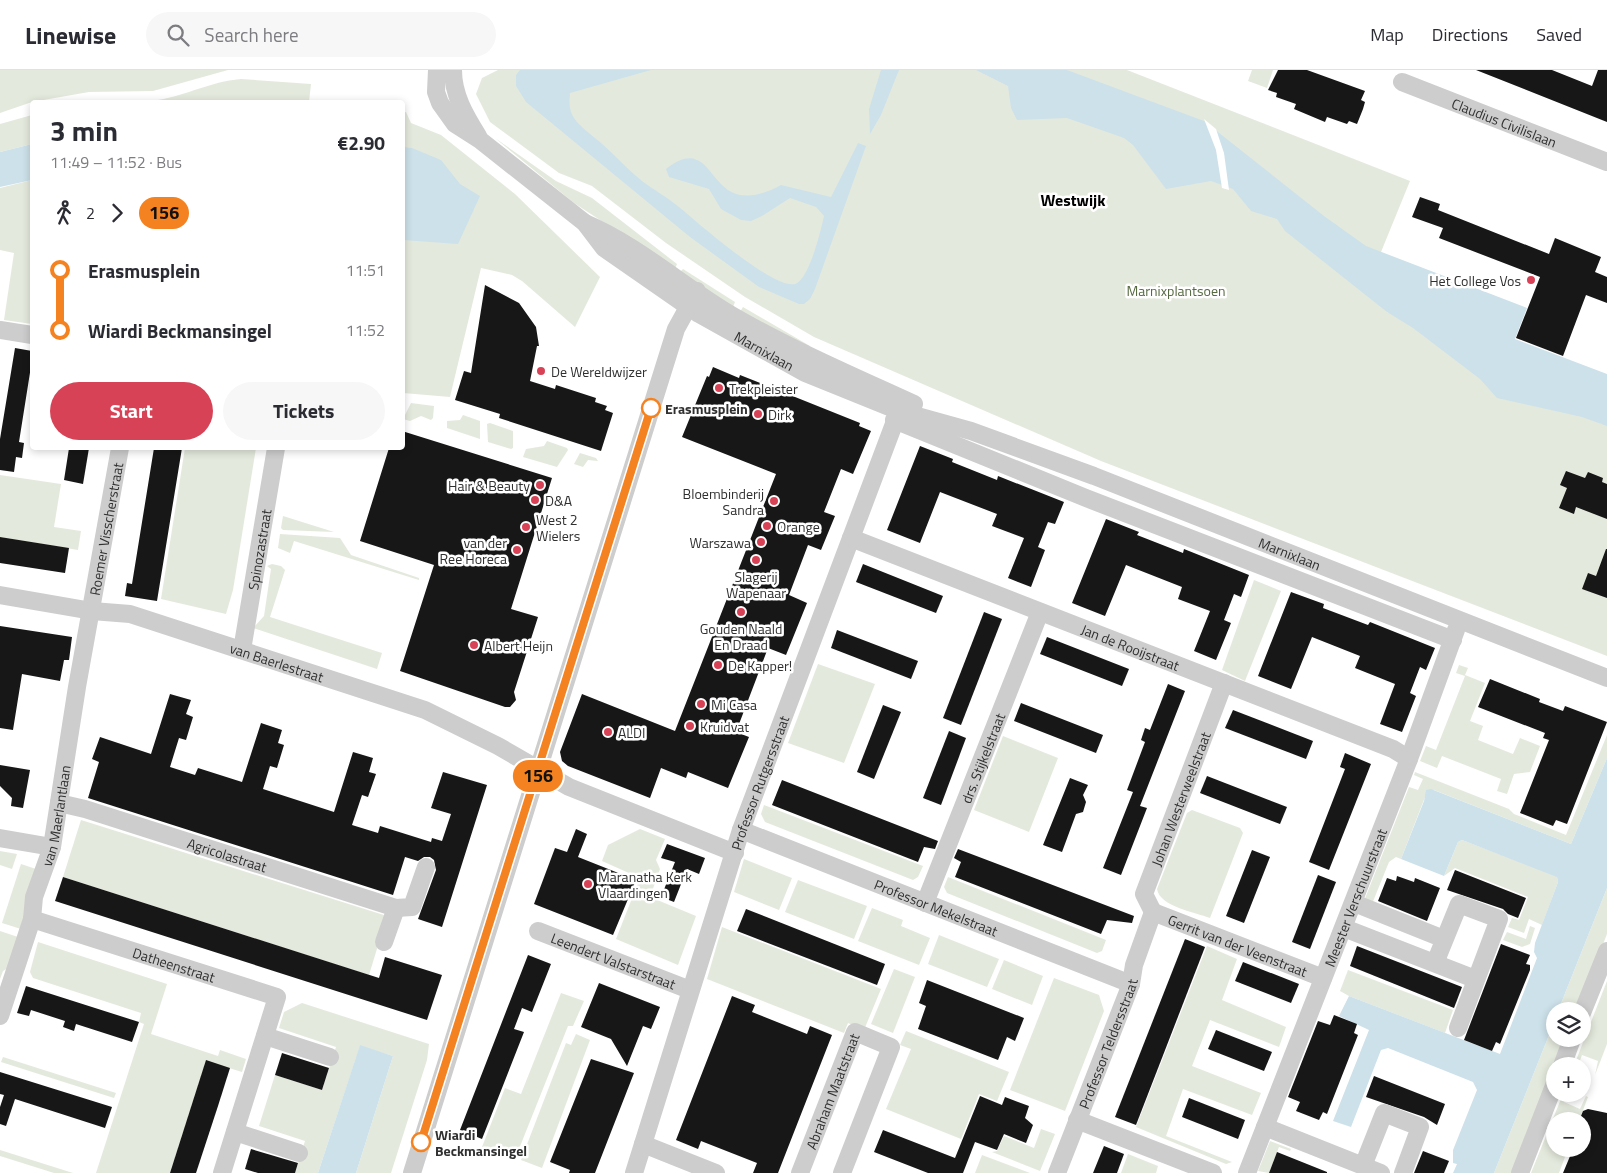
<!DOCTYPE html>
<meta charset="utf-8">
<style>
body{margin:0;font-family:"Titillium Web",sans-serif;background:#f7f7f7;color:#2b2b33;height:100vh;display:flex;flex-direction:column;font-size:19px;white-space:nowrap}
*{box-sizing:border-box;margin:0}
p{font-size:16px;color:#7c7c81}
.icon{flex:none;width:28px;height:28px;fill:none;stroke:currentColor;stroke-width:2;stroke-linecap:round;stroke-linejoin:round}
.map{position:relative;flex:1;overflow:hidden}
.drawer{position:absolute;left:30px;top:30px;width:375px;height:350px;display:flex;flex-direction:column;background:#fff;border-radius:5px;box-shadow:0 2px 8px #0003}
.drawer>*{flex:none}
.badge{padding:0 10px;border-radius:16px;font-size:18px;line-height:32px}
.fabs{position:absolute;left:1546px;top:932px;display:grid;gap:10px}
.fabs a{display:grid;place-items:center;width:45px;height:45px;border-radius:50%;background:#fff;box-shadow:0 2px 8px #0003;font-size:25px}
.map>.badge{position:absolute;translate:-50% -50%;box-shadow:0 0 0 2px #fff}
.legs{display:flex;align-items:center;gap:8px;height:55px;padding:0 20px;font-size:16px}
.legs p{margin-inline-start:auto}
.overview{display:flex;align-items:center;justify-content:space-between;height:85px;padding:0 20px}
h1{font-size:28px;font-weight:700;line-height:38px}
.primary-button{display:flex;gap:10px;margin-top:auto;padding:10px 20px}
.primary-button a{flex:1;height:58px;border-radius:30px;background:#d84256;color:#fff;font-size:20px;font-weight:700;line-height:58px;text-align:center}
.primary-button a+a{background:#f7f7f7;color:#2b2b33}
ul{padding:0 20px;list-style:none}
li{display:flex;align-items:center;gap:18px;height:60px;font-size:19px}
li i{display:grid;place-items:center;width:8px;height:100%;margin:0 6px;background:currentColor}
li i::after{content:'';width:12px;height:12px;margin:-6px;border:4px solid;border-radius:50%;background:#fff}
li p{margin-inline-start:auto}
li:first-child i{background:linear-gradient(#0000 50%,currentColor 0)}
li:last-child i{background:linear-gradient(currentColor 50%,#0000 0)}
header{display:flex;align-items:center;gap:30px;box-sizing:border-box;height:70px;padding:0 25px;background:#fff;border-bottom:1px solid #e1e1e2}
header strong{font-size:24px}
nav{display:flex;gap:28px;margin-inline-start:auto;font-size:18px}
.search{width:350px;height:45px;background:#f7f7f7;display:flex;align-items:center;gap:12px;box-sizing:border-box;padding:0 18px;border-radius:28px;color:#7c7c81;font-size:19px}
.map>svg:first-child{display:block}
</style>
<header>
<strong>Linewise</strong>
<div class="search"><svg class="icon" aria-label="search" viewBox="0 0 24 24"><circle cx="10" cy="10" r="6"/><path d="M15 15l6 6"/></svg>Search here</div>
<nav><a>Map</a><a>Directions</a><a>Saved</a></nav>
</header>
<div class="map">
<svg width="1607" height="1103" viewBox="0 0 1607 1103">
<rect width="100%" height="100%" fill="#fff"/>
<g fill="#e4e9dd">
<path d="M0,0H228L153,21L89,22L32,32L0,43Z"/>
<path d="M498,0H1127L1410,111L1381,182L1387,242L1607,340V586L1101,391L814,267L745,227L666,173L592,116L559,103L490,52L476,24L482,8Z"/>
<path d="M1252,0H1273L1267,18L1248,11Z"/>
<path d="M241,9L311,14L309,32H88C111,30 135,34 158,30C188,25 209,12 241,9Z"/>
<path d="M406,42L411,53L441,65L515,124L600,207L575,257L522,211L512,205L481,198L450,327L403,323L402,43Z"/>
<path d="M32,45V74L0,82V54Z"/>
<path d="M495,68L556,111L592,128L677,194L675,199L574,133Z"/>
<path d="M32,110V254L4,250L14,183L0,180V118Z"/>
<path d="M683,199L735,232L733,237L680,202Z"/>
<path d="M743,237L810,276L808,281L740,242Z"/>
<path d="M411,333L434,336L433,348L431,350L421,346L410,351L403,349Z"/>
<path d="M463,345L480,351V369L447,358V351L460,350Z"/>
<path d="M490,353L513,361V378L511,379L488,372L487,354Z"/>
<path d="M547,371L567,378L568,380L557,397L523,387L526,379L544,376Z"/>
<path d="M185,378H256L233,520L226,544L161,529Z"/>
<path d="M580,383L596,388L598,391L588,390L583,397L574,394Z"/>
<path d="M0,405L61,414L54,457L81,461L78,480L0,467Z"/>
<path d="M283,446L334,462L283,460L281,458Z"/>
<path d="M280,464L340,468L351,485L419,508V510L294,471L290,483L278,478Z"/>
<path d="M272,494L281,496L285,500L270,547L382,583L377,599L253,558L264,546L271,499L267,496Z"/>
<path d="M1254,510L1281,521L1245,611L1222,600Z"/>
<path d="M818,594L875,614L844,693L788,673Z"/>
<path d="M1459,595L1468,598L1465,605L1485,613L1470,651L1483,656L1478,670L1513,684L1520,668L1540,676L1530,702L1514,704L1507,724L1497,721L1501,709L1442,686L1437,698L1420,691L1426,676L1436,680L1465,606L1456,603Z"/>
<path d="M1607,665V688L1571,774L1434,720L1427,722L1401,789L1396,787L1389,792L1372,834L1364,831L1409,717L1418,720L1423,709L1414,705L1415,702L1509,739L1514,744L1566,765Z"/>
<path d="M1003,666L1058,688L1029,762L974,740Z"/>
<path d="M764,735L923,796L918,807L913,810L765,752L761,744Z"/>
<path d="M1192,740L1240,758L1243,763L1210,848C1195,842 1160,837 1157,819L1187,743Z"/>
<path d="M81,750L387,846L369,905L63,807Z"/>
<path d="M640,759L665,769L656,790L660,799L650,827L696,846L678,895L616,869L640,808L602,791L608,775Z"/>
<path d="M1462,770L1557,806L1558,812L1542,855L1529,849L1524,863L1508,857L1512,848L1519,850L1528,827L1455,798L1444,806L1458,772Z"/>
<path d="M0,781L17,784L12,799L0,795Z"/>
<path d="M744,789L792,808L779,840L734,822Z"/>
<path d="M21,794L36,799L21,859L2,853Z"/>
<path d="M948,807L1106,870L1102,881L1097,883L947,823L944,817Z"/>
<path d="M798,810L867,836L854,869L785,842Z"/>
<path d="M1607,818V864L1577,941H1558Z"/>
<path d="M872,838L903,850L901,856L930,868L919,895L858,871Z"/>
<path d="M1530,856L1535,858L1530,874L1522,877L1503,870L1507,862L1526,869Z"/>
<path d="M722,857L881,919L864,960L848,953L844,963L707,909Z"/>
<path d="M0,861L18,867L8,898L3,901L0,909Z"/>
<path d="M939,865L999,889L987,917L928,894Z"/>
<path d="M38,872L167,914L151,964L218,986L220,980L246,989L242,1002L206,991L170,1103H96L144,954L139,952L141,943L33,908L30,902Z"/>
<path d="M1207,876L1237,889L1222,930L1286,957L1279,977L1210,950L1192,996L1261,1023L1252,1045L1183,1019L1166,1066L1232,1092L1226,1094L1136,1057Z"/>
<path d="M1004,890L1043,906L1032,935L992,919Z"/>
<path d="M894,899L915,907L893,963L871,954Z"/>
<path d="M1348,900L1453,940L1445,963L1349,926L1340,921Z"/>
<path d="M1054,908L1099,925L1104,941L1065,1041L1010,1020Z"/>
<path d="M1607,911V974L1595,1005L1598,991L1582,985L1578,996L1575,993Z"/>
<path d="M561,923L584,931L573,956H568L515,1089L482,1077L505,1018L521,1024Z"/>
<path d="M302,933L429,974L427,990L391,1103H356L393,986L360,976L318,1103H295L305,1071L259,1056L275,1005L322,1020L336,977L279,958L284,942Z"/>
<path d="M1555,950V969H1566L1514,1103H1494Z"/>
<path d="M906,961L1009,1002L997,1031L979,1024L961,1069L886,1039L911,979L900,975Z"/>
<path d="M576,964L590,970L542,1098L521,1090L566,973L571,975Z"/>
<path d="M3,987L116,1023L114,1028L1,992Z"/>
<path d="M1563,1024H1567L1564,1032L1580,1039L1586,1026L1588,1027L1579,1051H1555V1079H1568L1559,1103H1531Z"/>
<path d="M1041,1059L1055,1064L1040,1101L992,1082L997,1081L1004,1066L1034,1078Z"/>
<path d="M1270,1071L1291,1079L1290,1081L1279,1077L1269,1103L1258,1101Z"/>
<path d="M0,1080L73,1103H54L0,1086Z"/>
<path d="M1128,1084L1158,1096L1156,1103H1121Z"/>
<path d="M982,1085L1030,1103H975Z"/>
</g>
<g fill="#cde1ea">
<path d="M520,0H651L570,23C569,35 569,42 577,52C583,59 592,65 600,72C614,84 627,99 642,111C654,120 667,127 679,137C697,152 774,220 795,214C809,210 821,160 824,146L816,137L790,128L762,146L751,151L741,150L721,139L709,119L669,107L666,99C708,66 708,119 740,125C755,127 768,122 781,115L831,127L858,73L866,76L815,219L810,229L804,234H799L759,217L690,167L526,32L516,16V5Z"/>
<path d="M881,0H899L881,45L870,64L869,39Z"/>
<path d="M976,0H1067L1204,51L1324,146L1366,176L1527,238L1515,269L1607,304V356L1582,347L1497,328L1480,309L1413,258L1387,242L1285,161L1277,149L1251,141L1233,119L1211,111L1166,119L1133,75L1124,68L1067,48L1017,50L1011,38L1008,16Z"/>
<path d="M32,74V110L0,117V82Z"/>
<path d="M402,77L412,78L441,90L460,114L480,126L458,174L403,170Z"/>
<path d="M1607,688V818L1558,941H1555V950L1494,1103H1453L1457,1094L1453,1093V1080L1477,1020L1473,1012L1388,978L1381,980L1351,1057L1333,1051L1369,960L1339,946L1349,926L1500,984L1537,888L1534,882L1535,873L1558,812L1557,807L1462,770L1458,772L1444,806L1401,789L1424,731L1426,720L1431,719L1571,774Z"/>
<path d="M360,975L393,986L356,1103H318Z"/>
</g>
<path fill="#fff" d="M1204,49L1216,59L1224,83L1229,120L1222,118L1216,80Z"/>
<g fill="#171717">
<path d="M1278,0H1307L1365,21L1361,30L1365,32L1363,39L1357,54L1349,51L1347,54L1327,47L1325,52L1294,39L1296,34L1276,27L1277,23L1268,20Z"/>
<path d="M1476,0H1552L1592,16L1598,0H1607V52Z"/>
<path d="M1420,127L1440,134L1438,140L1549,184L1555,168L1601,187L1595,202L1607,207V233L1586,225L1563,286L1516,268L1540,207L1439,168L1443,158L1412,147Z"/>
<path d="M485,215L519,233L536,257L539,276H537L530,311L555,319L556,315L596,328L595,332L607,336L605,340L613,343L601,381L499,348L500,344L455,330L464,301L471,303Z"/>
<path d="M15,278L32,281V290L19,372L24,373L22,388L16,387L14,402L0,400V369Z"/>
<path d="M713,297L739,308L740,305L860,353L859,356L871,361L853,404L841,399L824,442L835,446L821,480L808,475L789,525L807,533L786,585L768,578L736,662L749,667L728,718L688,702L686,708L661,698L650,728L568,696L562,691L560,682L582,624L675,661L776,404L682,367L707,306L709,307Z"/>
<path d="M402,361L552,408L511,539L538,547L514,622L516,630L510,637H505L400,601L434,495L360,471L389,378H402Z"/>
<path d="M920,376L953,389L952,392L997,410L998,406L1064,432L1055,454L1048,452L1038,477L1045,480L1031,517L1008,508L1024,468L992,456L997,444L940,422L920,473L887,460Z"/>
<path d="M69,378H89L83,414L64,410Z"/>
<path d="M154,378H182L157,531L125,526L127,513L132,514Z"/>
<path d="M1566,401L1585,408L1588,402L1603,408L1602,412L1607,414V449L1576,437L1574,444L1559,438L1567,418L1560,415Z"/>
<path d="M1106,449L1139,462L1137,465L1183,483L1184,479L1249,505L1241,527L1234,524L1224,550L1231,553L1216,590L1194,581L1210,541L1178,529L1182,517L1126,495L1105,546L1072,533Z"/>
<path d="M0,467L69,478L65,503L0,493Z"/>
<path d="M1606,479H1607V528L1582,519L1588,503L1596,506Z"/>
<path d="M863,494L943,526L936,543L856,512Z"/>
<path d="M1291,522L1324,534L1323,538L1368,555L1370,552L1435,578L1426,600L1420,597L1410,623L1416,626L1402,662L1380,654L1395,614L1355,598L1360,586L1312,567L1291,619L1258,606Z"/>
<path d="M984,542L1002,549L961,655L943,648Z"/>
<path d="M0,556L72,567L69,590H64L60,611L22,604L13,660L0,658Z"/>
<path d="M837,560L918,591L911,609L831,578Z"/>
<path d="M1047,567L1129,599L1122,616L1040,584Z"/>
<path d="M1490,609L1540,629L1539,632L1563,641L1565,636L1607,652L1567,754L1556,750L1553,756L1520,743L1549,670L1543,668L1545,663L1478,637Z"/>
<path d="M1168,614L1185,621L1140,736L1147,738L1121,805L1103,798L1133,722L1127,720L1145,672L1141,670L1145,658L1150,660Z"/>
<path d="M170,624L191,630L186,644L193,647L186,670L179,668L170,697L195,705L198,698L242,712L261,653L282,660L278,673L284,675L277,698L270,696L263,719L334,742L353,682L373,688L369,702L376,704L368,727L362,725L352,755L378,763L380,756L431,772L432,768L442,771L451,744L431,738L443,702L487,715L442,857L418,849L436,800L434,790L430,787H424L418,791L405,787L393,825L88,728L99,692L92,689L100,667L151,684Z"/>
<path d="M1021,633L1103,665L1096,683L1014,651Z"/>
<path d="M883,635L901,642L874,709L857,702Z"/>
<path d="M1233,640L1313,671L1306,689L1225,658Z"/>
<path d="M949,661L966,668L941,735L923,728Z"/>
<path d="M1345,683L1371,694L1329,800L1309,792L1345,699L1340,697Z"/>
<path d="M0,695L30,700L23,738L11,736L12,728L0,716Z"/>
<path d="M1207,706L1287,737L1280,754L1200,723Z"/>
<path d="M1070,708L1088,715L1083,725L1086,732L1083,742L1076,744L1062,782L1043,775Z"/>
<path d="M782,710L938,771L935,779L924,777L918,792L772,735Z"/>
<path d="M576,759L587,764L578,787L636,810L613,865L534,834L555,778L567,782Z"/>
<path d="M667,774L705,788L699,804L687,799L674,832L661,827L675,792L661,788Z"/>
<path d="M958,779L1134,846L1132,853L1107,850L1101,864L955,807L961,792L954,788Z"/>
<path d="M1252,780L1270,787L1244,853L1226,846Z"/>
<path d="M1455,800L1526,828L1518,848L1508,844L1503,839L1447,820Z"/>
<path d="M1318,805L1336,812L1310,879L1292,872Z"/>
<path d="M1397,806L1414,812L1415,808L1440,818L1427,851L1378,831L1387,808L1396,811Z"/>
<path d="M63,807L379,908L385,887L442,905L427,950L55,831Z"/>
<path d="M746,839L885,894L877,915L737,861Z"/>
<path d="M1185,869L1205,877L1136,1055L1115,1047Z"/>
<path d="M1501,874L1530,885L1526,894L1530,895V900L1500,974L1496,972L1492,981L1464,970Z"/>
<path d="M1357,876L1462,917L1454,938L1350,896Z"/>
<path d="M528,885L551,894L532,942L522,938L514,959L524,962L482,1069L460,1060Z"/>
<path d="M1243,892L1299,914L1291,933L1235,911Z"/>
<path d="M927,910L1024,948L1015,971L1007,967L998,990L918,959L926,936L919,933Z"/>
<path d="M599,913L660,937L651,959L643,956L627,996L611,969L581,957Z"/>
<path d="M26,916L139,952L132,972L76,954L74,961L63,957L65,951L31,940L29,946L17,943Z"/>
<path d="M732,926L755,935L752,942L807,964L810,956L832,965L778,1103H753L757,1093L701,1071L698,1079L676,1070Z"/>
<path d="M1334,945L1357,954L1354,963L1358,965L1327,1044L1323,1042L1319,1050L1296,1041L1300,1032L1288,1027L1318,951L1330,955Z"/>
<path d="M1216,960L1272,982L1264,1001L1208,979Z"/>
<path d="M282,983L329,998L322,1020L275,1005Z"/>
<path d="M591,989L634,1003L595,1103H569L570,1100L550,1092Z"/>
<path d="M206,990L230,998L218,1036L196,1103H170Z"/>
<path d="M0,1002L112,1037L105,1058L15,1029L6,1056L0,1054V1037L4,1025L0,1024Z"/>
<path d="M1374,1006L1445,1034L1437,1055L1424,1047L1366,1027Z"/>
<path d="M980,1026L1002,1035L1005,1027L1029,1036L1025,1048L1033,1055L1026,1073L1004,1064L997,1080L975,1072L963,1103H928L874,1082L883,1060L955,1088Z"/>
<path d="M1189,1028L1245,1050L1238,1069L1182,1047Z"/>
<path d="M1588,1039L1607,1043V1103H1563L1573,1079H1582V1051H1579L1583,1041Z"/>
<path d="M1104,1076L1124,1084L1117,1103H1093Z"/>
<path d="M251,1079L298,1093L295,1103H258L245,1099Z"/>
<path d="M1423,1081L1449,1091L1444,1103H1414Z"/>
<path d="M1277,1082L1327,1102V1103H1269Z"/>
</g>
<g fill="none" stroke-linecap="round" stroke-linejoin="round">
<g stroke="#cdcdcd" stroke-width="18">
<path id="s1" d="M437,0L436,22L440,33L455,54L480,70L585,153L604,178L699,244L805,303L899,341L971,361L1094,406L1607,608"/>
<path d="M453,0C453,25 465,45 478,66"/>
<path id="s2" d="M1402,12L1607,92"/>
<path d="M585,153C639,176 683,217 733,246C792,280 853,306 914,334"/>
<path d="M0,260L32,265"/>
<path d="M894,350L1086,428L1453,570"/>
<path id="s3" d="M851,468L1393,679L1409,689"/>
<path id="s4" d="M0,525L92,541L130,544L425,640L498,676L569,717L735,783"/>
<path id="s5" d="M242,580L276,378"/>
<path id="s6" d="M59,733L85,739L396,838L412,837L426,797"/>
<path id="s7" d="M741,760L1131,914"/>
<path d="M0,768L52,777"/>
<path id="s8" d="M925,833L1040,542"/>
<path d="M1354,833L1444,869"/>
<path id="s9" d="M1153,842L1144,824L1224,613"/>
<path id="s10" d="M1153,842L1323,908"/>
<path id="s11" d="M32,849L277,927L222,1103"/>
<path d="M1344,858L1475,909"/>
<path id="s12" d="M538,861L690,920"/>
<path d="M384,872L396,838"/>
<path d="M1435,893L1459,834L1499,849L1458,958"/>
<path d="M1582,943L1607,881"/>
<path id="s13" d="M0,946L32,849L34,827L52,777L77,617L120,378"/>
<path d="M265,966L330,987"/>
<path d="M1562,996L1572,969"/>
<path d="M1077,1050L1213,1103"/>
<path d="M1265,1057L1381,1103"/>
<path d="M235,1062L299,1083"/>
<path d="M643,1074L716,1103"/>
<path d="M1363,1096L1384,1043L1420,1057L1403,1103"/>
<path d="M412,1103L676,259L697,221"/>
<path id="s14" d="M634,1103L741,760L903,330"/>
<path id="s15" d="M800,1103L855,962L891,977L842,1103"/>
<path id="s16" d="M1057,1103L1131,914L1134,895L1153,842"/>
<path id="s17" d="M1247,1103L1409,689L1456,560"/>
<path d="M1520,1103L1555,1013"/>
</g>
</g>
<g fill="none" stroke-linecap="round" stroke-linejoin="round">
<g stroke="#fff" stroke-width="11">
<path id="line-1" d="M421,1072L651,338"/>
</g>
<use href="#line-1" stroke="#f58220" stroke-width="8"/>
</g>
<g fill="#d84256" stroke="#fff" stroke-width="2">
<circle cx="1531" cy="210" r="5"/>
<circle cx="541" cy="301" r="5"/>
<circle cx="719" cy="318" r="5"/>
<circle cx="758" cy="344" r="5"/>
<circle cx="540" cy="415" r="5"/>
<circle cx="535" cy="430" r="5"/>
<circle cx="774" cy="431" r="5"/>
<circle cx="767" cy="456" r="5"/>
<circle cx="526" cy="457" r="5"/>
<circle cx="761" cy="472" r="5"/>
<circle cx="517" cy="480" r="5"/>
<circle cx="756" cy="490" r="5"/>
<circle cx="741" cy="542" r="5"/>
<circle cx="474" cy="575" r="5"/>
<circle cx="718" cy="595" r="5"/>
<circle cx="701" cy="634" r="5"/>
<circle cx="690" cy="656" r="5"/>
<circle cx="608" cy="662" r="5"/>
<circle cx="588" cy="814" r="5"/>
</g>
<g fill="#fff" stroke="#f58220" stroke-width="2.5">
<circle cx="651" cy="338" r="9"/>
<circle cx="421" cy="1072" r="9"/>
</g>
<g text-anchor="middle" dominant-baseline="central" stroke-width="5" stroke-linejoin="round" paint-order="stroke">
<g font-size="14" fill="#303030" stroke="#fff">
<text stroke="none"><textPath href="#s2" startOffset="110">Claudius Civilislaan</textPath></text>
<text stroke="none"><textPath href="#s1" startOffset="445">Marnixlaan</textPath></text>
<text stroke="none"><textPath href="#s13" startOffset="500">Roemer Visscherstraat</textPath></text>
<text stroke="none"><textPath href="#s5" startOffset="102">Spinozastraat</textPath></text>
<text stroke="none"><textPath href="#s1" startOffset="1009">Marnixlaan</textPath></text>
<text stroke="none"><textPath href="#s3" startOffset="300">Jan de Rooijstraat</textPath></text>
<text stroke="none"><textPath href="#s4" startOffset="286">van Baerlestraat</textPath></text>
<text stroke="none"><textPath href="#s8" startOffset="156">drs. Stijkelstraat</textPath></text>
<text stroke="none"><textPath href="#s14" startOffset="410">Professor Rutgersstraat</textPath></text>
<text stroke="none"><textPath href="#s9" startOffset="122">Johan Westerweelstraat</textPath></text>
<text stroke="none"><textPath href="#s13" startOffset="209">van Maerlantlaan</textPath></text>
<text stroke="none"><textPath href="#s6" startOffset="176">Agricolastraat</textPath></text>
<text stroke="none"><textPath href="#s17" startOffset="296">Meester Verschuurstraat</textPath></text>
<text stroke="none"><textPath href="#s7" startOffset="210">Professor Mekelstraat</textPath></text>
<text stroke="none"><textPath href="#s10" startOffset="91">Gerrit van der Veenstraat</textPath></text>
<text stroke="none"><textPath href="#s12" startOffset="81">Leendert Valstarstraat</textPath></text>
<text stroke="none"><textPath href="#s11" startOffset="149">Datheenstraat</textPath></text>
<text stroke="none"><textPath href="#s16" startOffset="139">Professor Teldersstraat</textPath></text>
<text stroke="none"><textPath href="#s15" startOffset="88">Abraham Maatstraat</textPath></text>
</g>
<g font-size="14" fill="#303030" stroke="#fff" text-anchor="start">
<text x="1521" y="210" text-anchor="end">Het College Vos</text>
<text x="551" y="301">De Wereldwijzer</text>
<text x="729" y="318">Trekpleister</text>
<text x="768" y="344">Dirk</text>
<text x="530" y="415" text-anchor="end">Hair &amp; Beauty</text>
<text x="764" y="423" text-anchor="end">Bloembinderij<tspan x="764" dy="16">Sandra</tspan></text>
<text x="545" y="430">D&amp;A</text>
<text x="536" y="449">West 2<tspan x="536" dy="16">Wielers</tspan></text>
<text x="777" y="456">Orange</text>
<text x="507" y="472" text-anchor="end">van der<tspan x="507" dy="16">Ree Horeca</tspan></text>
<text x="751" y="472" text-anchor="end">Warszawa</text>
<text x="756" y="506" text-anchor="middle">Slagerij<tspan x="756" dy="16">Wapenaar</tspan></text>
<text x="741" y="558" text-anchor="middle">Gouden Naald<tspan x="741" dy="16">En Draad</tspan></text>
<text x="484" y="575">Albert Heijn</text>
<text x="728" y="595">De Kapper!</text>
<text x="711" y="634">Mi Casa</text>
<text x="700" y="656">Kruidvat</text>
<text x="618" y="662">ALDI</text>
<text x="598" y="806">Maranatha Kerk<tspan x="598" dy="16">Vlaardingen</tspan></text>
</g>
<g font-size="14" fill="#566941" stroke="#fff">
<text x="1176" y="220">Marnixplantsoen</text>
</g>
<g font-size="14" font-weight="bold" fill="#303030" stroke="#fff" text-anchor="start">
<text x="665" y="338">Erasmusplein</text>
<text x="435" y="1064">Wiardi<tspan x="435" dy="16">Beckmansingel</tspan></text>
</g>
<g font-size="16" font-weight="bold" fill="#000" stroke="#fff">
<text x="1073" y="130">Westwijk</text>
</g>
</g>
</svg>
<div class="fabs">
<a><svg class="icon" aria-label="layers" viewBox="0 0 24 24"><path d="M12 4l9 5-9 5-9-5zM3 14l9 5 9-5"/></svg></a>
<a>+</a>
<a>−</a>
</div>
<b class="badge" style="left:538px;top:706px;background:#f58220;color:#111">156</b>
<section class="drawer">
<div class="overview"><div><h1>3 min</h1><p>11:49 – 11:52 · Bus</p></div><b>€2.90</b></div>
<div class="legs"><svg class="icon" aria-label="walk" viewBox="0 0 24 24"><circle cx="13" cy="4" r="2"/><path d="M13 8l-2 6 4 7M11 14l-3 7M7 12l3-4h3l4 4"/></svg>2<svg class="icon" aria-label="forward" viewBox="0 0 24 24"><path d="M9 5l7 7-7 7"/></svg><b class="badge" style="background:#f58220;color:#111">156</b></div>
<ul>
<li><i style="color:#f58220"></i><b>Erasmusplein</b><p>11:51</p></li>
<li><i style="color:#f58220"></i><b>Wiardi Beckmansingel</b><p>11:52</p></li>
</ul>
<div class="primary-button"><a>Start</a><a>Tickets</a></div>
</section>
</div>
